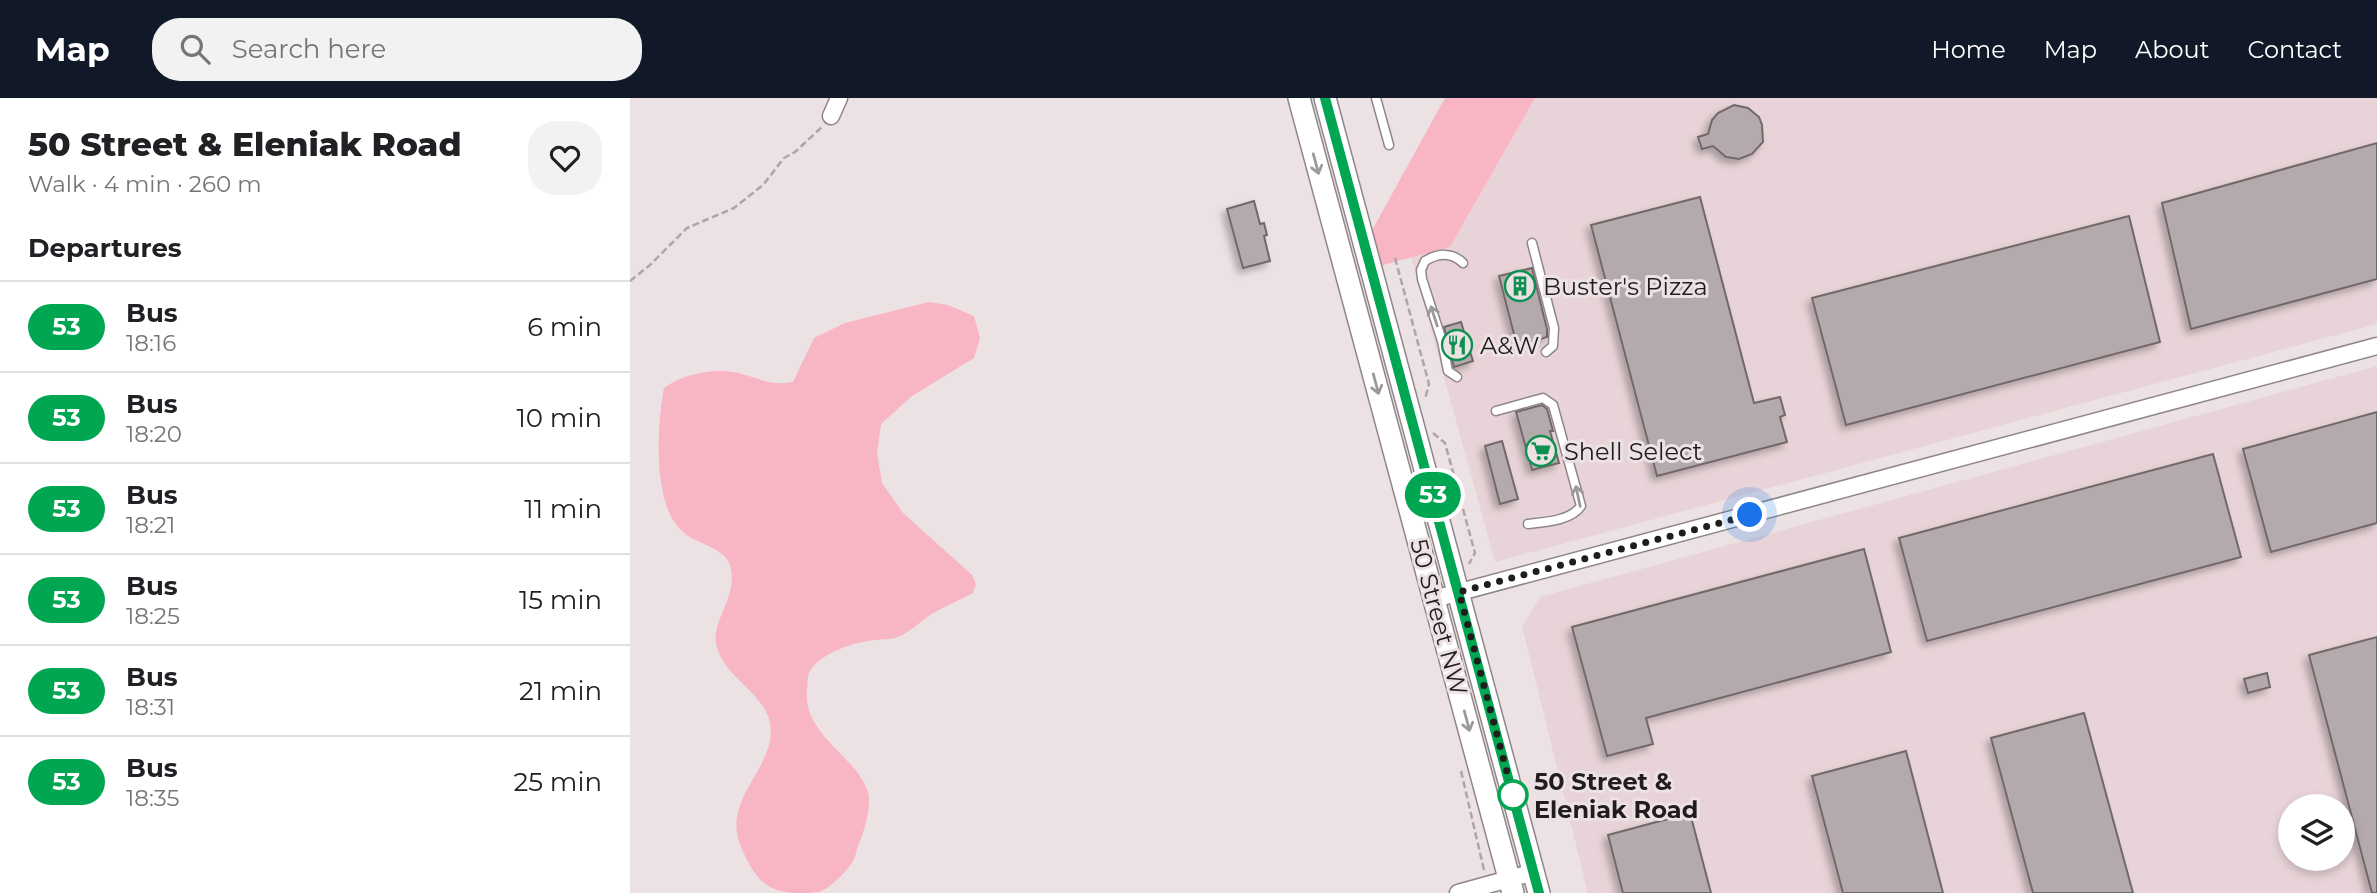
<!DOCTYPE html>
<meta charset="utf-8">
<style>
body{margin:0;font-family:Montserrat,sans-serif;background:#f2f2f2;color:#202124;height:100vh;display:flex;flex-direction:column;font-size:26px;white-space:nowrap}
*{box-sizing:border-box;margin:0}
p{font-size:23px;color:#757577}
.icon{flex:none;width:38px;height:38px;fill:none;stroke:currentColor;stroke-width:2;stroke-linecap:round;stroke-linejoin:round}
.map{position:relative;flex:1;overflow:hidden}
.drawer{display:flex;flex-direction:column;background:#fff;width:630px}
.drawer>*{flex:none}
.badge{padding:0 14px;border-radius:23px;font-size:24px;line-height:46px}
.controls{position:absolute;left:1648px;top:696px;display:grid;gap:14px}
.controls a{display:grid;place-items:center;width:77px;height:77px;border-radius:50%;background:#fff;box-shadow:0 4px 10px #0003;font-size:35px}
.you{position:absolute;width:35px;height:35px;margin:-18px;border:5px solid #fff;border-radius:50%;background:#1a73e8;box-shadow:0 0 0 10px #1a73e833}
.map>.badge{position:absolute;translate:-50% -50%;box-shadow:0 0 0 4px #fff}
h2{padding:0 28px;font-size:26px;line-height:63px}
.round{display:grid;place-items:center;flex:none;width:74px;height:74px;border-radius:28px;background:#f2f2f2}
.head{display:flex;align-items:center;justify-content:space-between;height:119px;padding:0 28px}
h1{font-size:33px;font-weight:800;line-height:52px}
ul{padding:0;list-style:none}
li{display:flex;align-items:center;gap:21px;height:91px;padding:0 28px;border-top:2px solid #e0e0e0}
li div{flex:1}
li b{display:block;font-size:26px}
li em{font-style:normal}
li .badge{min-width:77px;font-weight:700;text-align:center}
header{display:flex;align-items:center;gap:42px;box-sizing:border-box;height:98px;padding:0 35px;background:#111827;color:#fff}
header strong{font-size:33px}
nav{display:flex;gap:38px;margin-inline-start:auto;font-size:24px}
.search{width:490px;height:63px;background:#f2f2f2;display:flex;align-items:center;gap:18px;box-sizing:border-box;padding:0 24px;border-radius:28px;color:#757577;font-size:26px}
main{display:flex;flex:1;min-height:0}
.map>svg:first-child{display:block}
</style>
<header>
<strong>Map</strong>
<div class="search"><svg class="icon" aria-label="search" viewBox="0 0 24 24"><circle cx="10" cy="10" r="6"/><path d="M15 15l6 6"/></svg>Search here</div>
<nav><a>Home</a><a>Map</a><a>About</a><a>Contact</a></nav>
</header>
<main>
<section class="drawer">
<div class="head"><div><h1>50 Street &amp; Eleniak Road</h1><p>Walk · 4 min · 260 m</p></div><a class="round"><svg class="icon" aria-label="heart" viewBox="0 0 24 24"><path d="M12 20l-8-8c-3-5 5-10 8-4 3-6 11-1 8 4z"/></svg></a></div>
<h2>Departures</h2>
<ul>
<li><span class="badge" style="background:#00a651;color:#fff">53</span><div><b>Bus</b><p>18:16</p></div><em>6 min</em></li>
<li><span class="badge" style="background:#00a651;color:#fff">53</span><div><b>Bus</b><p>18:20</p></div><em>10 min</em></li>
<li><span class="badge" style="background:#00a651;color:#fff">53</span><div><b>Bus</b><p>18:21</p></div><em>11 min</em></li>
<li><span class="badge" style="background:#00a651;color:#fff">53</span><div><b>Bus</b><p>18:25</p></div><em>15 min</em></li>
<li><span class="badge" style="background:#00a651;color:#fff">53</span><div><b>Bus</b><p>18:31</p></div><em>21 min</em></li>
<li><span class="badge" style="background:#00a651;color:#fff">53</span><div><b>Bus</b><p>18:35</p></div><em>25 min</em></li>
</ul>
</section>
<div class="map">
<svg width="1747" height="795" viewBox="0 0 1747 795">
<defs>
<filter id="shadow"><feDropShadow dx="-4.5" dy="4.5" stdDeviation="3.5" flood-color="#0004"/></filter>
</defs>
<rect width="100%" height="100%" fill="#ece1e3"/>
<g fill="#e8d4d8" fill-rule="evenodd">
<path d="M905,0H1747V226L865,464L781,159L820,149Z"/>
<path d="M1747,268V795H958L892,528L910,499ZM1661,709H1713V761H1661Z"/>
</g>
<g fill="#f8b5c4">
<path d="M815,0H905L820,149L749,168L740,136Z"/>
<path d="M299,204L318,207L344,218L350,240L344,260L282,298L251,326L247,355L252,385L273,415L342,477L346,486L343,495C329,503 314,508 300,517C290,524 281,533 270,538C262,542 253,541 244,542C224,544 188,556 179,575C177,579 178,587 177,591C172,637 226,657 238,694C242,710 233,737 227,751C226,756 224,762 221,766C215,775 199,791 189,794C182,795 175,795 168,795C134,795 124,778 111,749C89,697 155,665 138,618C126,589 92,577 86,545C82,522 109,496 100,467C94,449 66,446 53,434C22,408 27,327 34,290C51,277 81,270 103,274C126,278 139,289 163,284L184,240L215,225Z"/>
</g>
<g fill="#b4a9ab" stroke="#72686a" stroke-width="2" filter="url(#shadow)">
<path d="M1104,7L1118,10L1129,19L1132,27L1133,44L1122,56L1109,61L1096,59L1083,48L1072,51L1068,39L1078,36L1082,22L1088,15Z"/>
<path d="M1747,45V181L1561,231L1532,105Z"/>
<path d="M1070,99L1124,305L1150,299L1155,317L1150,319L1157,344L1027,378L961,127Z"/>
<path d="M624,103L630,126L634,125L637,137L634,138L640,163L613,170L597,111Z"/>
<path d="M1499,118L1530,244L1216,327L1182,200Z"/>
<path d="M902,170L917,231V239L887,248L869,178Z"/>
<path d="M831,224L843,263L824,269L814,229Z"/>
<path d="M912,307L917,311L923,333H920L929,365L902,372L886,314Z"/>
<path d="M1747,314V425L1641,454L1613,351Z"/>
<path d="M872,343L888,401L870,406L855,348Z"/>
<path d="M1583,356L1611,459L1297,543L1269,440Z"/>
<path d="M1234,451L1261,554L1016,620L1023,646L977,658L942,529Z"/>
<path d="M1747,539V795H1742L1679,557Z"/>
<path d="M1637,575L1640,589L1618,595L1614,581Z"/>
<path d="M1454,615L1503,795H1403L1361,640Z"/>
<path d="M1276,653L1313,795H1213L1182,678Z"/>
<path d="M1060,715L1081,795H993L978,737Z"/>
</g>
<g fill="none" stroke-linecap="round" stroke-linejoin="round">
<g stroke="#908688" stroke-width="11">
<g id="lane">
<path d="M746,0L759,47"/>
<path d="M902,145L924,230L923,248L916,254"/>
<path d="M827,279L818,273L812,243L792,181L791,172L795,163C808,155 822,154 833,165"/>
<path d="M866,313L913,300L923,307L951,408C941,423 914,424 898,426"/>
</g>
</g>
<g stroke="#908688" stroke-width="19">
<g id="street">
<path d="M201,18L209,0"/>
<path d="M804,501L1747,248"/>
<path d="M828,795L904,774"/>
</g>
</g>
<g stroke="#908688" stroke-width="24">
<g id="secondary">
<path d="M669,0L883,795"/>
<path d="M695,0L909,795"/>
</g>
</g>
<g stroke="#aea5a6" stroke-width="2.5" stroke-dasharray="7 3.5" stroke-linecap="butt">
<path d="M765,160L799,286L795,301"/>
<path d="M0,183L20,167L57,130L104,110L133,87L154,60L165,54L193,28"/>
<path d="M803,335L815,345L845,455L839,466"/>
<path d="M831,673L854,772"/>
</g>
<use href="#lane" stroke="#fff" stroke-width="8"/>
<use href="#street" stroke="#fff" stroke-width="16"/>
<use href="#secondary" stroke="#fff" stroke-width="21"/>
</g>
<defs><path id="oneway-shaft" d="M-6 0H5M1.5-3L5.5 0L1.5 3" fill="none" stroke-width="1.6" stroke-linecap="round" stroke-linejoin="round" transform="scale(1.75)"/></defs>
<g stroke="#9b9999">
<use href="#oneway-shaft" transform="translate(686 66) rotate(75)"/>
<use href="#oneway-shaft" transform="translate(804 218) rotate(-108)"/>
<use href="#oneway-shaft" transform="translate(746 286) rotate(75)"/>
<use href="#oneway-shaft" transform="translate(948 398) rotate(-102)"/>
<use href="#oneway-shaft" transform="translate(837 623) rotate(75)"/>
</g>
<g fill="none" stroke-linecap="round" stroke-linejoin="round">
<g stroke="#fff" stroke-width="16">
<path id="line" d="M695,0L909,795"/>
</g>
<use href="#line" stroke="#00a651" stroke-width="10"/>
<path stroke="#211d1d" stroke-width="7" stroke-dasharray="0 12.6" d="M883,697L829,494L1120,417"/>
</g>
<defs>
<g id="building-ring" transform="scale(1.575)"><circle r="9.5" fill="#ece1e3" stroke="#0c9150" stroke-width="1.5"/><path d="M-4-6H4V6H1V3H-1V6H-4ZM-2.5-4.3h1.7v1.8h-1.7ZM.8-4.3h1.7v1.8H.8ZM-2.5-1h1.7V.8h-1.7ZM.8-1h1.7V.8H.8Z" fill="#0c9150"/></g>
<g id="restaurant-ring" transform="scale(1.575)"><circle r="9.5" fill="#ece1e3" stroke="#0c9150" stroke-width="1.5"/><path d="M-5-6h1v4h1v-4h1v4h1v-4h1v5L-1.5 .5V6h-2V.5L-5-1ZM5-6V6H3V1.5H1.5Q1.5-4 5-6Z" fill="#0c9150"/></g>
<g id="supermarket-ring" transform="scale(1.575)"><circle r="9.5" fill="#ece1e3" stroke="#0c9150" stroke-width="1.5"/><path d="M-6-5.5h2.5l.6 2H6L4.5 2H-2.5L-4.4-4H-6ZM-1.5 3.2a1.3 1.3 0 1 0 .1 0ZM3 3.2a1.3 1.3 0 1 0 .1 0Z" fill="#0c9150"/></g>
</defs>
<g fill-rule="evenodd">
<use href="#building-ring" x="890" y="188"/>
<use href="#restaurant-ring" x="827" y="247"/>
<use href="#supermarket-ring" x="911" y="353"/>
</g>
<circle fill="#fff" stroke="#00a651" stroke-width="3.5" cx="883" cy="697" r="14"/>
<g text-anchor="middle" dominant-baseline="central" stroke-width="6" stroke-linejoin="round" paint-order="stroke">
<g font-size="24" fill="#211d1d" stroke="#ece1e3" text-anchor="start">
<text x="913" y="188">Buster's Pizza</text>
<text x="850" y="247">A&amp;W</text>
<text x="934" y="353">Shell Select</text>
</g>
<g font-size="24" fill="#211d1d" stroke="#ece1e3">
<text transform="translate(809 519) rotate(75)">50 Street NW</text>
</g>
<g font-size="24" font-weight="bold" fill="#211d1d" stroke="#ece1e3" text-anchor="start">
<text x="904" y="683">50 Street &amp;<tspan x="904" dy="28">Eleniak Road</tspan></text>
</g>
</g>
</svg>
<div class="controls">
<a><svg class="icon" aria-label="layers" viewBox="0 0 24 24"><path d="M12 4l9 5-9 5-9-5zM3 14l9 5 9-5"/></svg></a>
</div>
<div class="you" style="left:1120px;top:417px"></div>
<b class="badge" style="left:803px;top:397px;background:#00a651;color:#fff">53</b>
</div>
</main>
